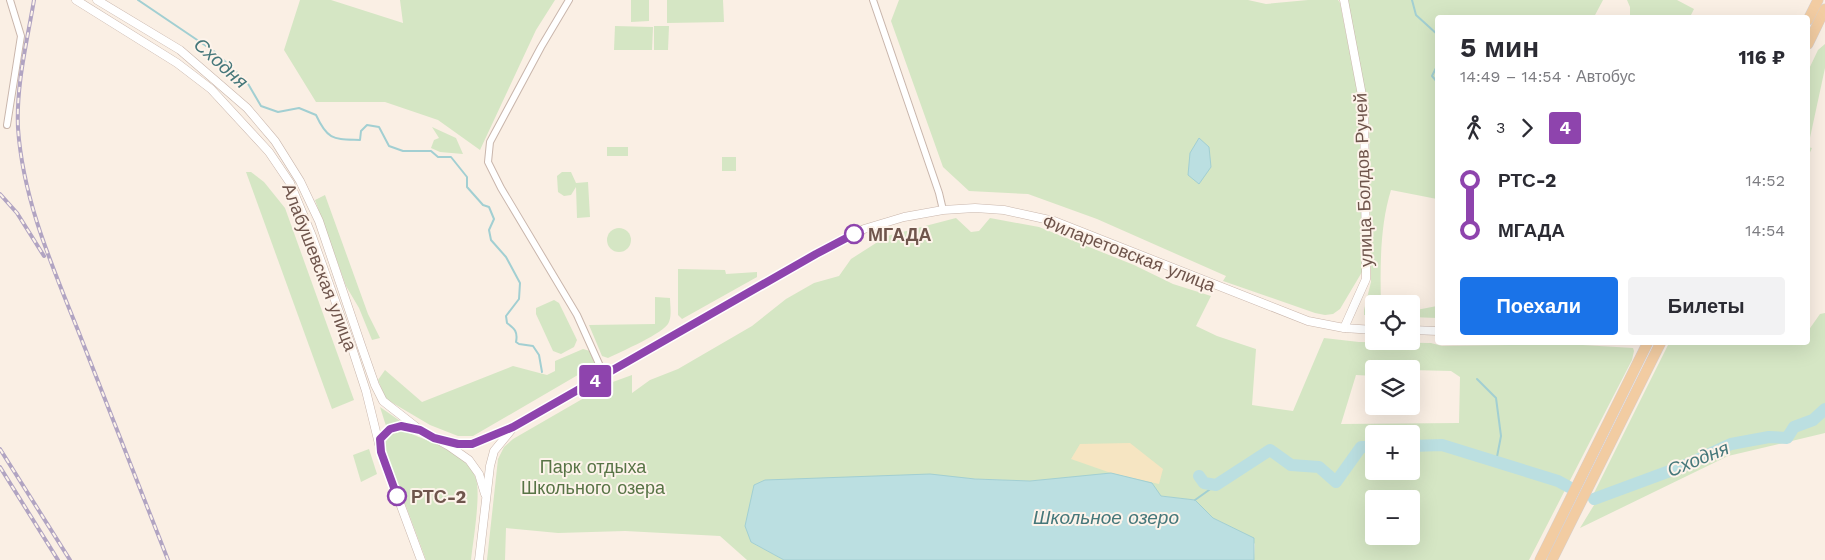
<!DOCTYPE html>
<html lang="ru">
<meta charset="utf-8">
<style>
body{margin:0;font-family:"Work Sans",sans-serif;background:#f2f2f3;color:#2b2b33;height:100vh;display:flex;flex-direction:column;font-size:19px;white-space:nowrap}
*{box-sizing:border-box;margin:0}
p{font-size:16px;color:#7c7c81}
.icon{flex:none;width:28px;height:28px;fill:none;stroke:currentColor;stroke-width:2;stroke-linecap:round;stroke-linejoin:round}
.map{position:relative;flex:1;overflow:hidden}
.sheet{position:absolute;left:1435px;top:15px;width:375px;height:330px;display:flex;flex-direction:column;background:#fff;border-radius:5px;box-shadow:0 5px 20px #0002}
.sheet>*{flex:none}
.badge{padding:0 10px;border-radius:4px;font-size:18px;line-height:32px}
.controls{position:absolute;left:1365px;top:295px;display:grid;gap:10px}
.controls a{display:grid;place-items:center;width:55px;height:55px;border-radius:5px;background:#fff;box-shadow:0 5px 20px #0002;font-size:25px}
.map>.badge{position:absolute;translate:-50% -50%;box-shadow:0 0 0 2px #fff}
.legs{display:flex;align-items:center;gap:8px;height:55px;padding:0 25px;font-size:16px}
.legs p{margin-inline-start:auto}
.summary{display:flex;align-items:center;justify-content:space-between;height:85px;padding:0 25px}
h1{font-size:28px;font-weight:700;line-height:38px}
.action{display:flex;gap:10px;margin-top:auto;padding:10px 25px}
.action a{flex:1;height:58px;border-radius:5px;background:#1a73e8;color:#fff;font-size:20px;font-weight:700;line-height:58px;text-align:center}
.action a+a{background:#f2f2f3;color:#2b2b33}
ul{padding:0 25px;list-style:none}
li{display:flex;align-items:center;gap:18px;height:50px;font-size:19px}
li i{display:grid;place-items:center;width:8px;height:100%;margin:0 6px;background:currentColor}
li i::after{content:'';width:12px;height:12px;margin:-6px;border:4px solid;border-radius:50%;background:#fff}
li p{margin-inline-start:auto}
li:first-child i{background:linear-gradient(#0000 50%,currentColor 0)}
li:last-child i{background:linear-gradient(currentColor 50%,#0000 0)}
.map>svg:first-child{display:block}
</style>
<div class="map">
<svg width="1825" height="560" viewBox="0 0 1825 560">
<rect width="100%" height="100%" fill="#faefe4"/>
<g fill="#d5e6c4" fill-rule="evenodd">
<path d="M300,0H331L403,23L400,0H555L536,30L480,150L438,120L385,102H316L284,50Z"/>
<path d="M631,0H649V21L631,22Z"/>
<path d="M667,0H723L724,22L667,23Z"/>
<path d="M899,0H1248L1266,4L1308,0H1338L1340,3L1357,90L1360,141L1362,272L1340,309L1333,314L1325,315L1315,313L1223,281L1226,276L1097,219L1028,194L969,191L943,167L891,21Z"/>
<path d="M1348,0H1603L1594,17L1438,18L1437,199L1391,190C1380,225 1380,268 1381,304H1374V315H1364V310L1371,282L1369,120Z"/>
<path d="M1627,0H1677L1694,9L1690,17H1630V7Z"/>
<path d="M615,26L653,27L652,50H614Z"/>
<path d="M654,26H669L668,50H654Z"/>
<path d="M1825,44V68L1808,147L1812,148L1808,157V71L1818,50Z"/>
<path d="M432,127L456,138L463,154L440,152L431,148L434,140L439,138Z"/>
<rect x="607" y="147" width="21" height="9"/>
<rect x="722" y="157" width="14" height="14"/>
<path d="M246,172H251L264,182L285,208L354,400L332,409Z"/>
<path d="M562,172H571L576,183L588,182L590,217L577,218L576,187L571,195L564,196L558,192L557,176Z"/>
<path d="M325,195L368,314L380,338L372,340L359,308L346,286L315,200Z"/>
<path d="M956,218L971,232L979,231L990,218L1039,227L1134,265L1173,284L1211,296L1196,326L1217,336L1256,349L1252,405L1293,411L1324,338L1359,342L1431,343L1442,346L1566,344L1633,348L1634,351L1632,360L1529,560H1254L1255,544L1247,535L1213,518L1195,500L1161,496L1062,479L1030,481L953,478L751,542L784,560H747L720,536L625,531L558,533L506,528L505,560H487L498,459L504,447L513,439L610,383L632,375V393L650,380L678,369L752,326L786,299L814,283L839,276L851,259L887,236ZM1374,369H1411V370L1451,371L1460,377L1459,423L1341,424L1356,375L1374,376ZM1374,434H1411V471H1374ZM1374,499H1411V536H1374Z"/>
<circle cx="619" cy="240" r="12"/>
<path d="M678,269L725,270L726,274L757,272V277L682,319L678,315Z"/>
<path d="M655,297L670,298C670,305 672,315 669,322C665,333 620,352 608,358L602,356L589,325L655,324Z"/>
<path d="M554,300L559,303L577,340L574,347L561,354L553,351L536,314V308Z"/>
<path d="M1437,306V318L1411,317V311Z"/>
<path d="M1825,313V433L1728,456L1580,528L1602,492L1597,496L1593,495L1668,345L1712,342H1771L1773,345L1775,343L1808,342V331L1820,314Z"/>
<path d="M583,349L590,351L595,365L473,436H458L430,425L386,399L378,380L385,370L422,402L513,366L547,375L555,371V361Z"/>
<path d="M380,407L403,423L387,429Z"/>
<path d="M404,431C426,440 469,454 476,479C481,495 473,541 471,560H426L384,447C387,435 393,433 404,431Z"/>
<path d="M369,449L377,474L361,482L353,455Z"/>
</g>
<path fill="#f6e5c2" d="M1130,443L1163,469L1159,484L1111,473L1071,459L1080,444Z"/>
<g fill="#bbdfe1" stroke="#a2cfd2">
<path d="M1199,138L1209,147L1211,167L1199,184L1188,175L1190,153Z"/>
<path d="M1111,473L1152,483L1161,496L1195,500L1213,518L1254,538V560H784L751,542L745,526L754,485L765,480L930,474L975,479L1030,481Z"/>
</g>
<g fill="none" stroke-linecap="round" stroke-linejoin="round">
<g stroke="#a2cfd2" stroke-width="2">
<path d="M138,0L215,52L247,82L261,106L278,112L299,108L316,115C328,141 334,139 360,140L361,131L367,125L379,127L389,146L403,151H431L438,157H451L467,177V187L483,205L489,207L494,219L489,230L491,240L506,257L520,283L519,299L506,316L507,323C515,329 518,332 516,342L519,344L533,346L539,355L542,372"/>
<path d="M1412,0L1416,15L1438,35"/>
<path d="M1438,64L1432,76L1438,83"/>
<path d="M1477,379L1496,398L1501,436L1496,462"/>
<path d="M1195,500L1216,485"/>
</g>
<g stroke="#bbdfe1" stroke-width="12">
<path d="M1411,446L1442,445L1558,481L1569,487"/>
<path d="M1199,476L1204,483L1216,485L1270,450L1291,465L1319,467L1336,482L1361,447H1374"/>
<path d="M1594,499L1686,465L1731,444L1769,437L1787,438L1794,427L1813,420L1825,409"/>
</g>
<g stroke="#c9b6ac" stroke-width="8">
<g id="minor">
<path d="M569,0L541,47L490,142L488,162L501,188L577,315L604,375"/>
<path d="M873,0L939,193L943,210"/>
<path d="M7,125L21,36L10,0"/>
</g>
</g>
<g stroke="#c9b6ac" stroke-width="9">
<g id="tertiary">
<path d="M76,0L177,63L211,89L269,152L290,183L312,236L352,348L366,391L381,452L421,560"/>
<path d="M97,0L180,50L247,108L275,141L300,181L319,221L361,345L375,385L383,401L420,430L449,446L469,460L479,474L485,494"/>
<path d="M1344,0L1364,106L1366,261V279L1344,328"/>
<path d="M1411,330L1438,331"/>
<path d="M434,438L458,444H472L513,427L816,254L864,229L904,217L943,210L975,208L1004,210L1054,221L1308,321L1344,328L1374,330"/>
<path d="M381,445V439C395,424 399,425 418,430"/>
<path d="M479,560L490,466L494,451L512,429"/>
</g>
</g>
<g stroke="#d7cfcd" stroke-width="11">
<g id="primary">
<path d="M1808,20L1818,0"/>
<path d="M1808,44L1825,9"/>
<path d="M1540,560L1648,342"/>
<path d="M1552,560L1661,342"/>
</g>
</g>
<use href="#minor" stroke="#fff" stroke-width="6"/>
<use href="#tertiary" stroke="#fff" stroke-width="8"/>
<use href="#primary" stroke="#f2cca2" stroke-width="10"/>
<g stroke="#b1a4c2" stroke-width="4">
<g id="rail">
<path d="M34,0C27,42 16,85 18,128C23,202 54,270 81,338C110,412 139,486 168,560"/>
<path d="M0,194L17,213L44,256"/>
<path d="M0,449L70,560"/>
<path d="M0,467L58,560"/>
</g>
</g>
<use href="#rail" stroke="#fdf3ea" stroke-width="2" stroke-dasharray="5.5" stroke-linecap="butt"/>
</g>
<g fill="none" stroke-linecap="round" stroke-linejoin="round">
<g stroke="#fff" stroke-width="11">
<path id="line-1" d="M397,496L381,452L380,439L390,429L401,426L420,430L434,438L458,444H472L513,427L816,254L854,234"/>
</g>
<use href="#line-1" stroke="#8e44ad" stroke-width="8"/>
</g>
<g fill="#fff" stroke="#8e44ad" stroke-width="2.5">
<circle cx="854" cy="234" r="9"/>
<circle cx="397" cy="496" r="9"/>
</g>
<g text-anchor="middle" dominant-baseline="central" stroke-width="4" stroke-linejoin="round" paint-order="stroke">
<g font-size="18" fill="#6f554c" stroke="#fdf3ea">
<text transform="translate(1363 180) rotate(-92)">улица Болдов Ручей</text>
<text transform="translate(1129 253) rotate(21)">Филаретовская улица</text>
<text transform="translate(320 267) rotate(69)">Алабушевская улица</text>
</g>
<g font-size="18" font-weight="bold" fill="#6f554c" stroke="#fdf3ea" text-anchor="start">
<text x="868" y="234">МГАДА</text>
<text x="411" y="496">РТС-2</text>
</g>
<g font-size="18" fill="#587446" stroke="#fdf3ea">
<text x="593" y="466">Парк отдыха<tspan x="593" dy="21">Школьного озера</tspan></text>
</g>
<g font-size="19" font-style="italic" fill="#45777a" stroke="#fdf3ea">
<text transform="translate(221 63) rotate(42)">Сходня</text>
<text transform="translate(1698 459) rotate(-22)">Сходня</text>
<text x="1106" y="517">Школьное озеро</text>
</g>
</g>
</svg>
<div class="controls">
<a><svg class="icon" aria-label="locate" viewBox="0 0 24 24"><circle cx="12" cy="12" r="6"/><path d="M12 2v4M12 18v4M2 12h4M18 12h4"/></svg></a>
<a><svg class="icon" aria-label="layers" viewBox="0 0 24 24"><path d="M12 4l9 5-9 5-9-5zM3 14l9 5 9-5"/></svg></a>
<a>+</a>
<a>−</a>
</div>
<b class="badge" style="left:595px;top:381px;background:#8e44ad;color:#fff">4</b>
<section class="sheet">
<div class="summary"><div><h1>5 мин</h1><p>14:49 – 14:54 · Автобус</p></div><b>116 ₽</b></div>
<div class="legs"><svg class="icon" aria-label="walk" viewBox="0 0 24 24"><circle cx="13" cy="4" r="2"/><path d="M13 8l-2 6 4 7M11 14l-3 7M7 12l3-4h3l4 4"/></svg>3<svg class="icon" aria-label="forward" viewBox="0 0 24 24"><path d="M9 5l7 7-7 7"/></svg><b class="badge" style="background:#8e44ad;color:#fff">4</b></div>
<ul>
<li><i style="color:#8e44ad"></i><b>РТС-2</b><p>14:52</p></li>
<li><i style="color:#8e44ad"></i><b>МГАДА</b><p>14:54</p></li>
</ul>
<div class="action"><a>Поехали</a><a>Билеты</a></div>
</section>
</div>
